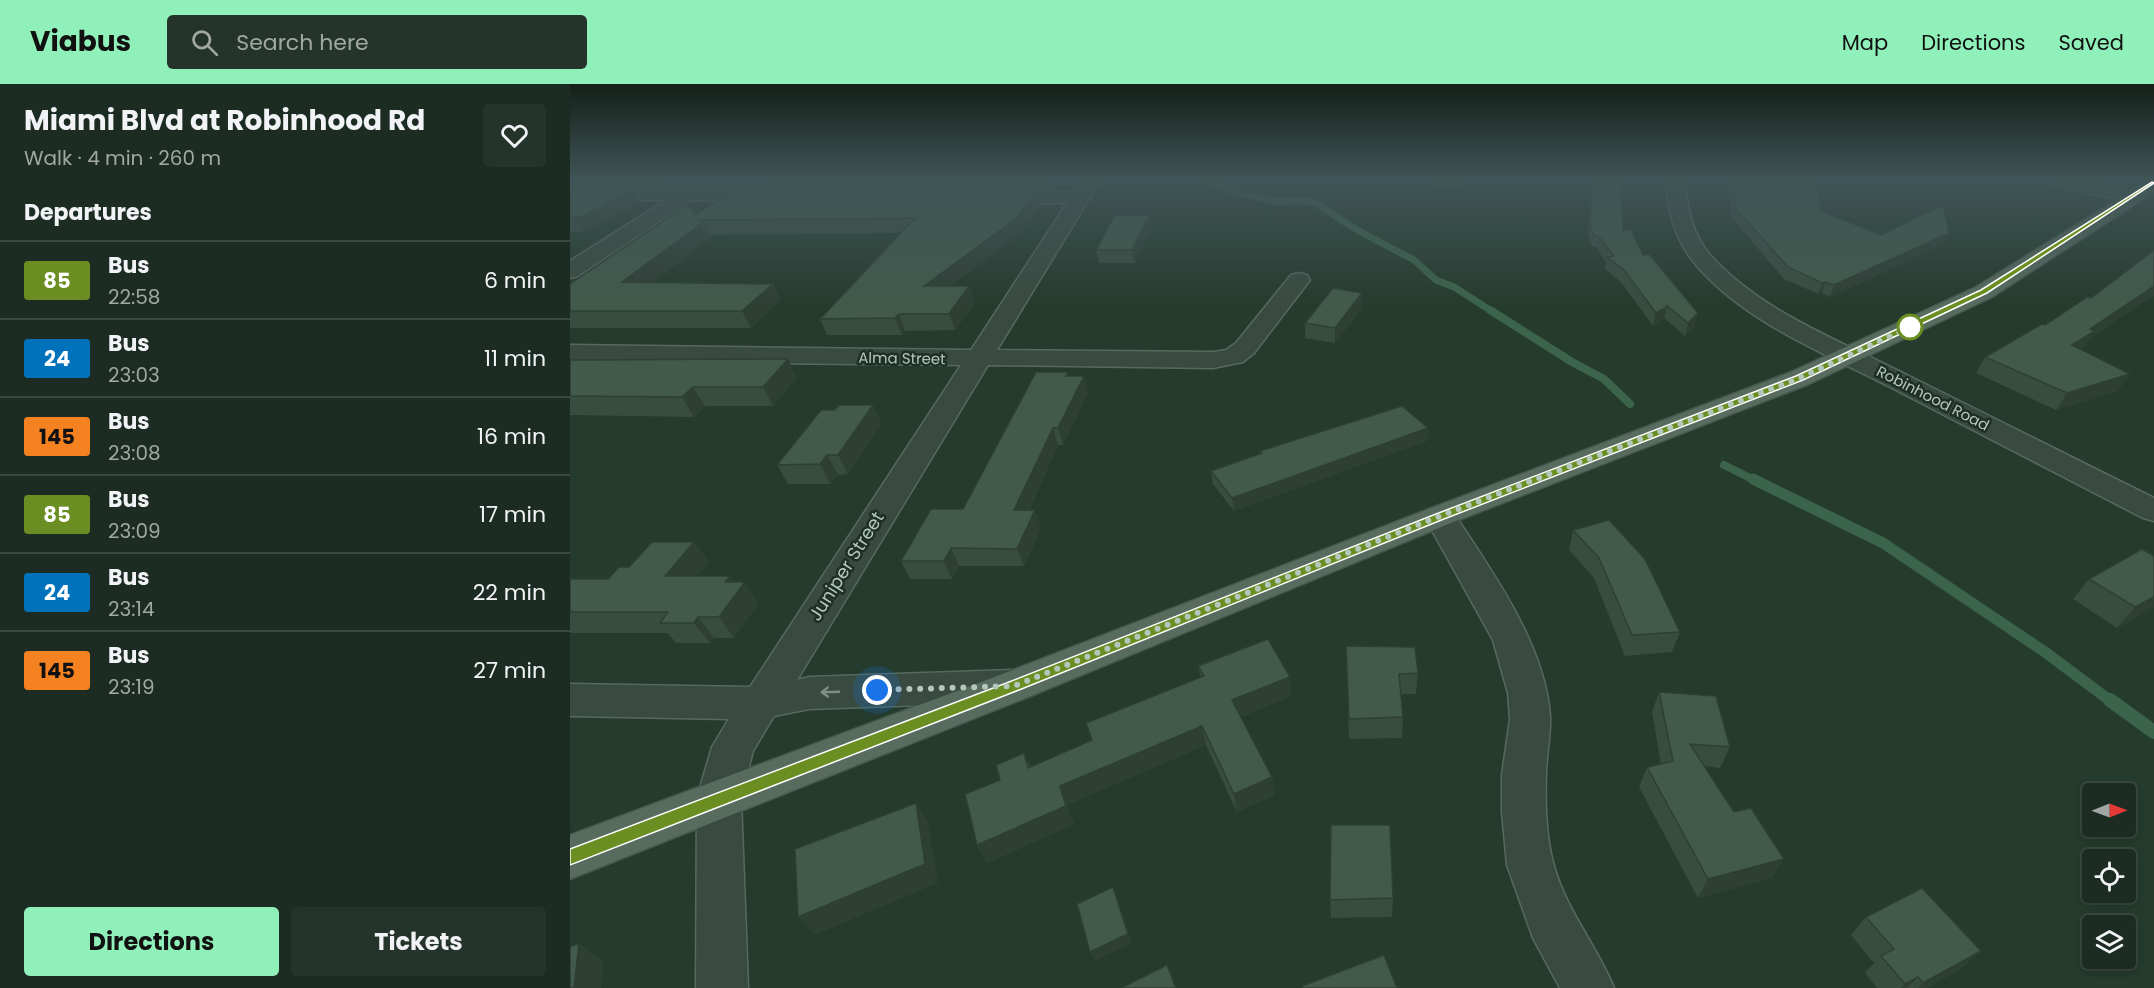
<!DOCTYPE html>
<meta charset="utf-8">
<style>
body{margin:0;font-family:Poppins,sans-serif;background:#25342a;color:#f1f3f6;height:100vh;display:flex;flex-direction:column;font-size:22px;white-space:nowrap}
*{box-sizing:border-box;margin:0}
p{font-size:20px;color:#a0a7a5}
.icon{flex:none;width:33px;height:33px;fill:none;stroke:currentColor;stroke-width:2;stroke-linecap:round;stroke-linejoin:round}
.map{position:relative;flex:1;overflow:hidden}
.panel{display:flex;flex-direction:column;background:#1c2c22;width:570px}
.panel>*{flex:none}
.badge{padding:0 12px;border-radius:4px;font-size:21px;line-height:39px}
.needle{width:39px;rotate:89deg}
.tools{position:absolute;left:1512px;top:699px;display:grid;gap:12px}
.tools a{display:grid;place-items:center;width:54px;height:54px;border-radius:6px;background:#1c2c22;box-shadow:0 3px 9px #0003,0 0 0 2px #3a4840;font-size:30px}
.you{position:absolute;width:30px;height:30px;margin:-15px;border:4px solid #fff;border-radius:50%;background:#1a73e8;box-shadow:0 0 0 9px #1a73e833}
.map>.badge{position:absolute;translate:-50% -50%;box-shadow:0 0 0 3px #fff}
h2{padding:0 24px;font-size:22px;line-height:54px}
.round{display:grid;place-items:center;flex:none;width:63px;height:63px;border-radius:6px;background:#25342a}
.summary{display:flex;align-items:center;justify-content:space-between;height:102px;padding:0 24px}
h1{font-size:28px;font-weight:700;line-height:45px}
.button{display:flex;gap:12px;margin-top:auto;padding:12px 24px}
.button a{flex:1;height:69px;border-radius:6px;background:#90f0b9;color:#111;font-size:24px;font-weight:700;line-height:69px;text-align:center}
.button a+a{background:#25342a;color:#f1f3f6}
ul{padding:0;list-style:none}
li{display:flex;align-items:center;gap:18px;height:78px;padding:0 24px;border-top:2px solid #3a4840}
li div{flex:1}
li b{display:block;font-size:22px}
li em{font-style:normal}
li .badge{min-width:66px;font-weight:700;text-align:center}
header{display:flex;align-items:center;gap:36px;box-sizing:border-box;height:84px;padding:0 30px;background:#90f0b9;color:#111}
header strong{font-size:28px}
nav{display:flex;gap:33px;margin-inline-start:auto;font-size:21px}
.search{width:420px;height:54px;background:#25342a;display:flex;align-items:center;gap:15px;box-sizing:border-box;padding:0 21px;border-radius:6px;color:#a0a7a5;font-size:22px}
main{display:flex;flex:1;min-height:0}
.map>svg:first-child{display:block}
</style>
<header>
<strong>Viabus</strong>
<div class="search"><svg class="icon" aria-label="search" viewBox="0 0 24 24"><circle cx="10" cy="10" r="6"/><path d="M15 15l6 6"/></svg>Search here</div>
<nav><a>Map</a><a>Directions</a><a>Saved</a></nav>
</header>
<main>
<section class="panel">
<div class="summary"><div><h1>Miami Blvd at Robinhood Rd</h1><p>Walk · 4 min · 260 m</p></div><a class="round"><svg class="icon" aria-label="heart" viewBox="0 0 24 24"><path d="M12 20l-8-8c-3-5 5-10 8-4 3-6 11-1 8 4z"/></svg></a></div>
<h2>Departures</h2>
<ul>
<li><span class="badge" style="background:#6b8e23;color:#fff">85</span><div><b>Bus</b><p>22:58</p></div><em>6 min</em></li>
<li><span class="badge" style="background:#0072bc;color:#fff">24</span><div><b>Bus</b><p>23:03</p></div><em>11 min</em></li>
<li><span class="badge" style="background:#f58220;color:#111">145</span><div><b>Bus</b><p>23:08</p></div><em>16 min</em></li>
<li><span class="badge" style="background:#6b8e23;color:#fff">85</span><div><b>Bus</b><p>23:09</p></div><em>17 min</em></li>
<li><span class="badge" style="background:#0072bc;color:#fff">24</span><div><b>Bus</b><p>23:14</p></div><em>22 min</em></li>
<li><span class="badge" style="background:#f58220;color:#111">145</span><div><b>Bus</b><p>23:19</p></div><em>27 min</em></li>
</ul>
<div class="button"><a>Directions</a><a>Tickets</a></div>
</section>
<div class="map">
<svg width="1584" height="904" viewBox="0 0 1584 904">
<rect width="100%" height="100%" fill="#253b2d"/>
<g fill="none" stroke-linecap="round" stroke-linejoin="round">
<path stroke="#3c634b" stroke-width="7" d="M637,97L658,106L709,118L726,116L744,118L787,146L844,176L866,196L884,203L923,228"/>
<g stroke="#3c634b" stroke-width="8">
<path d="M920,226L1002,278L1034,295L1060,320"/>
<path d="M1154,381L1186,397"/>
</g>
<path stroke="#3c634b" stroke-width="11" d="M1183,395L1313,459L1475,568L1542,618"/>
<path stroke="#3c634b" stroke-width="14" d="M1540,616L1584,648"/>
<g stroke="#57695e" stroke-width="3">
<g id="minor">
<path d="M512,97H530L427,266L643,268L656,266L666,259L721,191L729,189L737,191L740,196L684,269L673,278L643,284L418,281L227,596L239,593L441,586L455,591L461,602L455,613L441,618L239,625L204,632L183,667L171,714L178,904H126L127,714L142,663L159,635L0,632V600L180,603L391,281L0,277V261L401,266L497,119H422L415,117L413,113L415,109L422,107L505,108Z"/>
<path d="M1096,97H1114C1118,124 1122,151 1141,172C1191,227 1266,255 1331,288C1415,330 1500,372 1584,414V437L1573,434C1488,390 1403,346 1318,302C1252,268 1175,238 1126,181C1105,156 1098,129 1096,97Z"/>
<path d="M1482,97H1514L1570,109L1572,113L1570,117L1563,119L1485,101Z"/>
<path d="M120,102L127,105H202L209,107L211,111L209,115L202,117L121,116L8,192L0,194V177L96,116L0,115V103L113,105Z"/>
<path d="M870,422L881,425C920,485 975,559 980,632C981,652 976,672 976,691C975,720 976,754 984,782C996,826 1027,862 1044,904H990L963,854L937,781L932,728V691L940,635L938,609L923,556L854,432L859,425Z"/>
</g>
</g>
<g stroke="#45574c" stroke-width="3">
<path id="major" d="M1577,97H1584V108L1422,213L1239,300L881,439L458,613L0,795V751L430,591L859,425L1221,288L1406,203Z"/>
</g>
<use href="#minor" fill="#394b40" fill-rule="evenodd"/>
<use href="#major" fill="#576b5f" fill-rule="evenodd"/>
</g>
<g fill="#384d40">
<path d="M0,97H104L94,102L0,101Z"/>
<path d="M193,97H488L481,106L196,103Z"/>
<path d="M862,97H895V103H863Z"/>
<path d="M1021,97H1051L1053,146L1073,171L1125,242L1115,252L1094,234L1083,242L1051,198L1035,185L1036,178L1026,163H1022L1018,152Z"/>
<path d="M1156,97H1246L1251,127L1311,151L1374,160L1260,213L1252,209L1248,210L1214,195L1162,134Z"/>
<path d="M0,104L68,118L22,146L13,148H0Z"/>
<path d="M466,107L470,122L451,149L381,202H399L405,219L385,246L335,247L332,251H257L250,235L331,149L139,151L140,154L83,198L203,200L211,216L181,244H0V200L126,131Z"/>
<path d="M579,131L581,143L565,179H529L526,166Z"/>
<path d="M1584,166V211L1519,255L1514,263L1511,265L1548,307L1486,326L1406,289L1415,273L1475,241L1521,214Z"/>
<path d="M792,224L765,259L735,254V239Z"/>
<path d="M0,276L227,294L203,322H135L124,333L0,331Z"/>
<path d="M499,292L518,309L493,361H488L459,426L471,444L454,482H389L382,495H340L331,477L393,425Z"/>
<path d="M312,340L278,390L268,391L260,400H218L207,381Z"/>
<path d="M858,344L857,357L664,427L643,400L641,387L691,370L690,367Z"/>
<path d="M1003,446L1110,548L1102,568L1055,572L1024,494L999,466Z"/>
<path d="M124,458L139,478L127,492H160L164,498H175L188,519L164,554H144L140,559H106L98,549H0V495H38L59,483Z"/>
<path d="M1584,472V523L1547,544L1503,515L1519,495Z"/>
<path d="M776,562L848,589L846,610H831L833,633L832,654L779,655Z"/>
<path d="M628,582L721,612L671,633L702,693L704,711L667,728L636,661L497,721L504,740L417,779L407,761L430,696L454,669L460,683L522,656L631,593Z"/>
<path d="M1089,608L1160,663L1150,684L1134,682L1202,794L1128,814L1069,703L1077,683L1091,680L1082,628Z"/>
<path d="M823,814L822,833L761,834L760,816Z"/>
<path d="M1296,833L1392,884L1357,904H1307L1295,889L1304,879L1281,851Z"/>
</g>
<g fill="#2e3f34">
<path d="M91,97H104L94,102Z"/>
<path d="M479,97H488L481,106Z"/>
<path d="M61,105L68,118L22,146L13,148L4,134Z"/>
<path d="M466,107L470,122L451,149L359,219L354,202Z"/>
<path d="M579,131L581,143L565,179L562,166Z"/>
<path d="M132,139L140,154L62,214L52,198Z"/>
<path d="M1379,149L1374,160L1260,213L1264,201Z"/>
<path d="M1256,198L1252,209L1248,210L1252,199Z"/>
<path d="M203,200L211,216L181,244L172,227Z"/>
<path d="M399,202L405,219L385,246L379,230Z"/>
<path d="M1584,202V211L1519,255L1514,263L1492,277L1502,261L1520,245Z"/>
<path d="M792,209V224L765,259V244Z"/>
<path d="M1097,223L1094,235L1083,242L1086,229Z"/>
<path d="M1128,229L1125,242L1115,252L1118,239Z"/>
<path d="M329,230L335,247L332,251L325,234Z"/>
<path d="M218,275L227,294L203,322L193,303Z"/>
<path d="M1560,290L1548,307L1486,326L1497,309Z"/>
<path d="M514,292L518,309L493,361L488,344Z"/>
<path d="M123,303L135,322L124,333L112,313Z"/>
<path d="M303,321L312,340L278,390L268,371Z"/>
<path d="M483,344L488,361L450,444L444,426Z"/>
<path d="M858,344L857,357L664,427L662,414Z"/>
<path d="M257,371L268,391L260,400L250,380Z"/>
<path d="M465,426L471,444L454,482L447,465Z"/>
<path d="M124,458L139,478L111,512L95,492Z"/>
<path d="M381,464L389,482L382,495L374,477Z"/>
<path d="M160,492L169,506L175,498L188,519L164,554L149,533L155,498Z"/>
<path d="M1584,513V523L1547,544L1565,523Z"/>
<path d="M128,533L144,554L140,559L124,539Z"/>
<path d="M720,593L721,612L666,635L662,616Z"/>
<path d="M632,642L636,661L497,721L504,740L417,779L407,761L490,702Z"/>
<path d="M702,693L704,711L667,728L664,710Z"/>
<path d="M346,719L358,738L368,799L245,851L228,833Z"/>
<path d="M1214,775L1202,794L1128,814L1138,795Z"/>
<path d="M543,803L562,859L525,877L520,868Z"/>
<path d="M9,859L33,877L31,904H4Z"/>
<path d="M1411,867L1392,884L1357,904H1348L1353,899Z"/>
<path d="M1348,893L1337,904H1331L1335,900Z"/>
</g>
<g fill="#415a4b" stroke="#2e3f34" stroke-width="1.5">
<path d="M1022,97H1051L1053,146H1061L1073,171L1079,170L1128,229L1118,239L1096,221L1097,223L1086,229L1054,186L1037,173L1044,172L1028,152H1024L1020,141Z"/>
<path d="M1160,97H1246L1251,127L1311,151L1373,121L1379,149L1264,201L1256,198L1252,199L1218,183L1165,124Z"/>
<path d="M0,104L61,105L14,132L0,134Z"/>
<path d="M167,104L466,107L447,134L354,202H399L379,230H329L325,234L250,235L345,134L130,136L132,139L52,198L203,200L172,227H0V200L118,120L126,131Z"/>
<path d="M545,131H579L562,166H526Z"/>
<path d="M1584,166V202L1520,245L1525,247L1502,261L1560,290L1497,309L1415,273L1472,240L1475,241L1517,213L1521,214Z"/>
<path d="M763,204L792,209L765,244L735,239Z"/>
<path d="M218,275L193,303H123L112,313L0,312V276Z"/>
<path d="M466,288H498L496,292H514L488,344H483L444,426H465L447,465L381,464L374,477H331L361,425H393Z"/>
<path d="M269,321H303L268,371H257L250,380L207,381L251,326H265Z"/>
<path d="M832,322L858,344L662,414L641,387L692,369L690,367Z"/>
<path d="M1039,436L1075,475L1110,548L1062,551L1029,474L1003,446Z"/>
<path d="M82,458H124L95,492H160L155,498H175L149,533H128L124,539H90L98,528H0V495H38L49,483H59Z"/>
<path d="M1572,465L1584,472V513L1565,523L1519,495Z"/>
<path d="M698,555L720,593L662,616L702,693L664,710L632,642L490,702L496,722L407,761L395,710L430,696L426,681L454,669L458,684L522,656L516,639L634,592L628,582Z"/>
<path d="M776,562L845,563L848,589L829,590L833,633L779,635Z"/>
<path d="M1089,608L1146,612L1160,663L1120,660L1164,728L1181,724L1214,775L1138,795L1077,683L1103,677Z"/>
<path d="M346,719L355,780L228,833L225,765Z"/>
<path d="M761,741H820L823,814L760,816Z"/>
<path d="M543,803L558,850L520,868L507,820Z"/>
<path d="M1352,804L1411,867L1353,899L1348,893L1335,900L1311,872L1324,865L1296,833Z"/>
<path d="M9,859L4,904H0V863Z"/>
<path d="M814,871L827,904H732V902Z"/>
<path d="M597,881L606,904H551Z"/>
</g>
<defs><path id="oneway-shaft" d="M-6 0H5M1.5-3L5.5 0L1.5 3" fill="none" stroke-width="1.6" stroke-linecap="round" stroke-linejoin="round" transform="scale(1.5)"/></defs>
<use stroke="#7d8f84" href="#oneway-shaft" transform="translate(260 608) rotate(178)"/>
<linearGradient id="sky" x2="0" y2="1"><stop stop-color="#142019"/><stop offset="0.43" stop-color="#405557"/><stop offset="1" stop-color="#405557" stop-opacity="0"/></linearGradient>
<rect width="1584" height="223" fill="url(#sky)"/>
<path fill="#6b8e23" stroke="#fff" stroke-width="1.5" d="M1582,98L1584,99L1417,209L1233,296L874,435L449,606L0,781V765L439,598L866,430L1226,292L1411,206Z"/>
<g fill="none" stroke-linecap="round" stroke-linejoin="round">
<path stroke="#b4c7bc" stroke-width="6" stroke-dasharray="0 10.8" d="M307,606L444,602L870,432L1230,294L1340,243"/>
</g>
<circle fill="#fff" stroke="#6b8e23" stroke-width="3" cx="1340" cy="243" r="12"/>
<g text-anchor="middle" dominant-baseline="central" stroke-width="5" stroke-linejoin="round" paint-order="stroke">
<g font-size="15" fill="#b4c7bc" stroke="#1e3025">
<text transform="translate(332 274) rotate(1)">Alma Street</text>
<text transform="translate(1363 314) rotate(27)">Robinhood Road</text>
</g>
<g font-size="18" fill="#b4c7bc" stroke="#1e3025">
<text transform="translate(276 482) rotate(-58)">Juniper Street</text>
</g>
</g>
</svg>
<div class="tools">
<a><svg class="needle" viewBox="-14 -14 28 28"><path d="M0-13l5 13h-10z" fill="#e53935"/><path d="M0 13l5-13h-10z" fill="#a0a7a5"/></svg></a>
<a><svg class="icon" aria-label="locate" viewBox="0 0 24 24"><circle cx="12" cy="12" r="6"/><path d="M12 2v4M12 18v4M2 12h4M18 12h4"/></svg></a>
<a><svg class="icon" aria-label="layers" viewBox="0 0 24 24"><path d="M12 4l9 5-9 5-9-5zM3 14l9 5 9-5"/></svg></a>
</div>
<div class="you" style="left:307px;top:606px"></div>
</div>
</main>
